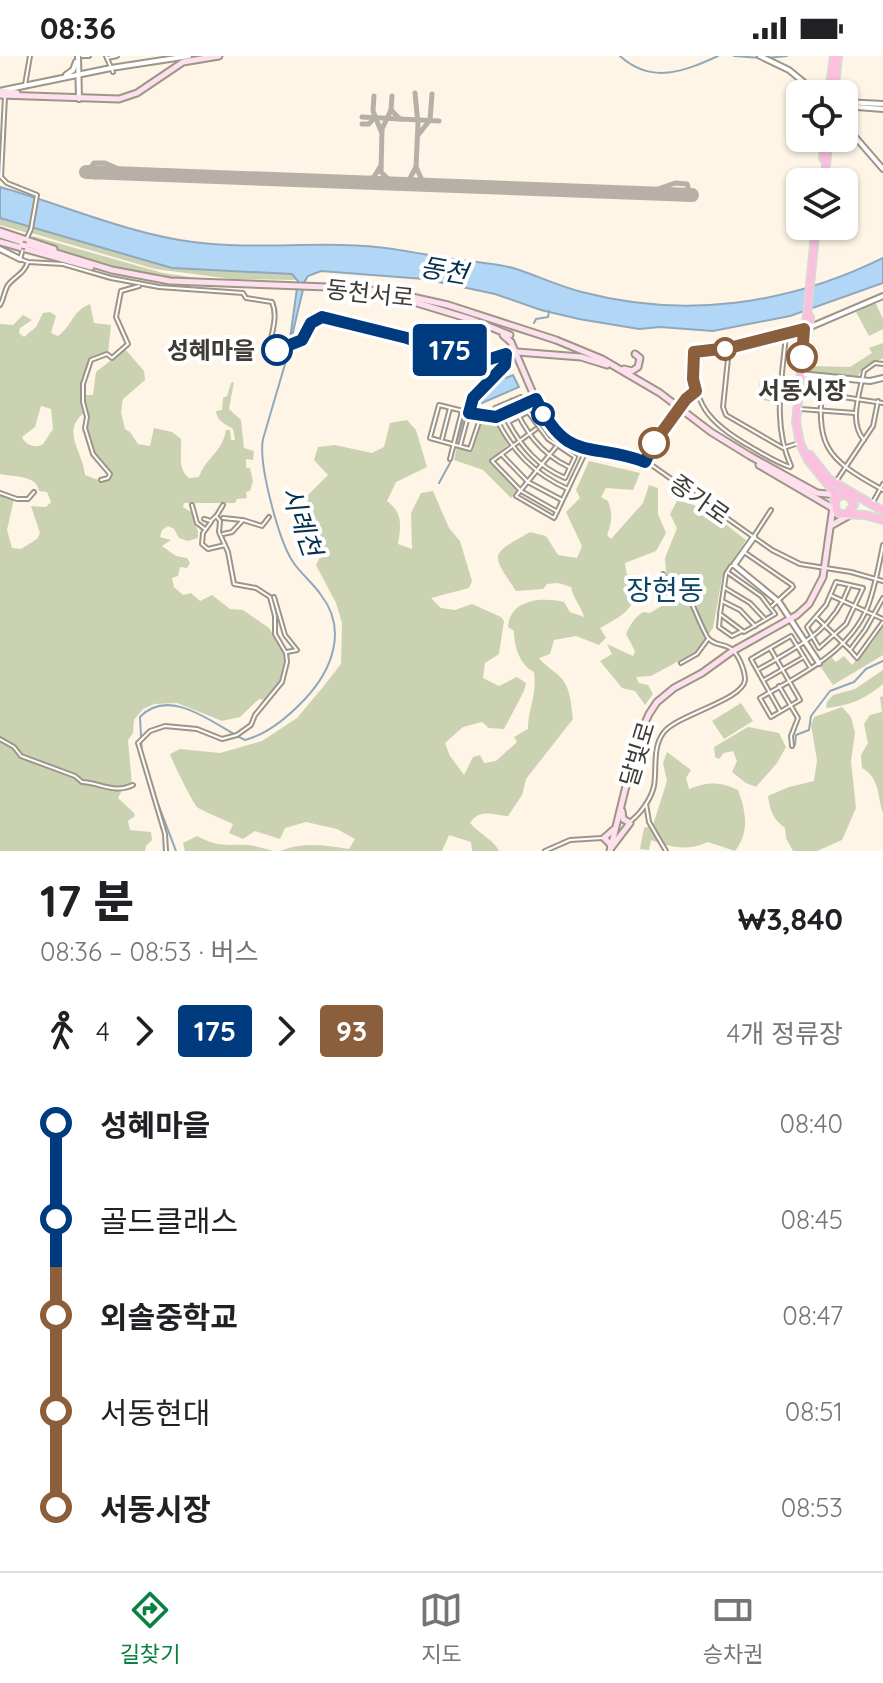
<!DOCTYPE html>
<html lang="ko">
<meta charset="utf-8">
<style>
body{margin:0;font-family:Quicksand,"Noto Sans KR",sans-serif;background:#f2f2f2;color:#202124;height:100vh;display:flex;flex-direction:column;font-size:30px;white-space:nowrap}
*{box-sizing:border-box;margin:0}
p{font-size:26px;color:#757577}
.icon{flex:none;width:44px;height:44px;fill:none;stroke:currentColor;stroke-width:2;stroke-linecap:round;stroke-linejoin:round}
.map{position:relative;height:795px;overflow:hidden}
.side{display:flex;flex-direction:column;background:#fff;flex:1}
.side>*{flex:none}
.badge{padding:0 16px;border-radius:6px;font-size:28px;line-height:52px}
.buttons{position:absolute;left:786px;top:24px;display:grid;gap:16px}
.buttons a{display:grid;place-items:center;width:72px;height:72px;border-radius:12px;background:#fff;box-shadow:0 2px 6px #0004;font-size:40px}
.map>.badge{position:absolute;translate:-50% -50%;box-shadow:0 0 0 4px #fff}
.legs{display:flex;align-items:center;gap:12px;height:88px;padding:0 40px;font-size:26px}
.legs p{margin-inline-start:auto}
.overview{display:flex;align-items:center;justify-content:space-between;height:136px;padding:0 40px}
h1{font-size:44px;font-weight:800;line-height:60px}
ul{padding:0 40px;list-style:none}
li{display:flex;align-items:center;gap:28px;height:96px;font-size:30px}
li i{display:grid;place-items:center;width:12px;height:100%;margin:0 10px;background:currentColor}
li i::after{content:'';width:20px;height:20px;margin:-10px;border:6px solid;border-radius:50%;background:#fff}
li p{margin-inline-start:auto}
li:first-child i{background:linear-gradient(#0000 50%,currentColor 0)}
li:last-child i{background:linear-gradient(currentColor 50%,#0000 0)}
.status{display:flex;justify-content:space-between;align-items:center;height:56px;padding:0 40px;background:#fff;direction:ltr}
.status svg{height:22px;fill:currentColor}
.dock{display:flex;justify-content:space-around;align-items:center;height:112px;border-top:2px solid #e0e0e0;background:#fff;font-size:22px;color:#757577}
.dock a{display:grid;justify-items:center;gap:4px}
.dock .active{color:#0b8043}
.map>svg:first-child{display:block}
</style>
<div class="status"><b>08:36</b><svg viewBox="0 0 49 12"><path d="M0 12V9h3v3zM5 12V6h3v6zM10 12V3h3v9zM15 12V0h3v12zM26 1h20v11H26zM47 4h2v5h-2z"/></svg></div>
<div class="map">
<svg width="883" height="795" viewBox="0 0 883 795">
<rect width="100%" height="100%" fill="#fef5e7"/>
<g fill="#cbd2b1" fill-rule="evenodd">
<path d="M0,162L172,212L292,218L298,224L232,223L155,213L31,177L32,174L28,177L0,169Z"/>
<path d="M33,180L163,217L211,224L286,228C247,226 207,228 169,223C121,217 77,200 32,183Z"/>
<path d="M875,246L883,263V273L869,280L856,256Z"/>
<path d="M90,248L94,267L111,269L108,298L90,305L84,323L83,339H93L96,316L125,293L144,315L145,324L123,343L121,356L125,373L130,376L138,388L150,390L154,372L172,376L181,383C182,397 177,412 189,422L199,421C206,401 222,397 226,374H230L231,384H235L233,373C226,368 217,366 216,355L222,354L223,342L227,340L231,327L234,326L229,353L241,364L244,392L254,395L253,404L246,403V412H250L253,425L250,435L246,436L247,442L237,443L235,447H184L183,451L194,458L197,463L194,467L198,475V482L188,485L179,482L174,473L168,470L162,474L160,481L171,484L162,490L176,500L187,502L190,507L187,512L180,511L178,520L172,522L174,531L183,539L191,537L200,545L212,539L230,553L243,554L269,572L285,598L282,622L266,644L259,643L240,661L222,665L177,647L154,648L143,653L134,664L133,677L128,684L132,729L123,732L118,742L134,757L135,760L128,765L130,774L151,776L152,784L146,790L145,795H0V437L14,443L7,474L12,492L21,493L37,483L40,477L31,450L46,451L51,446L47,436L39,435C37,419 14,421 0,418V268L13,269L23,259L32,264L20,272L19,277L24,281L36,271L43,257L50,256L56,260L51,277L58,280C73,269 72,255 90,248ZM41,350L51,353L53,373L43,388C36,393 25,389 22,381L35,371ZM85,356C88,364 85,368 86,376C88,392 97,406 110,416L107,424L101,425L85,419C83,395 60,375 85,356Z"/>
<path d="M883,287V302L863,312L858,320L808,316L812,310L850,311L872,297L869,292Z"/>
<path d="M760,324L779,327L777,347L758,343Z"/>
<path d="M482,363H495L508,389L490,404L518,435L511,442L483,414L454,404L457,391L473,395Z"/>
<path d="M407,364L416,374L427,411L396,426L387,445C403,457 401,469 398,488L412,493L411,457L421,437L433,435L449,472L460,485L472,525L469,532L431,542L441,552L455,554L472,548L501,561L504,565L499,598L485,607L483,622L499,630L517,621L526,627L524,635L504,673L489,672L482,666L463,671L445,687L450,700L464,719L473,701L480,699L484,707L496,705L517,686L514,681L528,673C528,651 537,642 534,616C520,609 514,591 514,575L508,571C510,543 542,541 564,546L570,556L584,561C581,549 573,543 571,531L558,527L547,528L543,533L516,535C489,495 491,499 530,476L546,480L558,499L577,502L582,490L566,456L580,442L576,434L589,405L640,417L633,434L606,432L601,441L608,445C613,458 612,466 607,479L611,483L643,447L649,429L658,432V458L666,477L656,495L625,507C626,519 629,523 639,529C632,556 623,559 600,572L606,582L599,589L576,580L554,584L550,598L539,602C546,611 557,616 563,624C571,635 571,650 573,663L526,723L522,739L508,760C492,759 480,752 470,767C479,778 493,783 499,795H472L471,786L449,779L442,795H280C304,786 323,789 349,793L355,783L337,773L306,766L285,772L280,783L255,775L243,783L229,777L233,768C225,764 202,755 197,751C192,745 172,705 170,698L180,693L220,697L262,685L297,662L323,631L341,608L342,567L336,547L316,509L322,497L306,477L309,459L307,440L328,419L314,404L318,391L335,389L372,397L384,391L390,367Z"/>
<path d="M677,445C703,447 726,469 746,484L722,522L713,572L695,596L651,620L636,621L639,627L648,629L653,638L645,649L635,635L622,632L600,605L612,598L607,588L633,600L635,595L626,578C630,569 635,561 643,556L650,557L668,546L665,502L677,472L670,458Z"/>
<path d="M883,569V599L833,629L820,610L832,602L836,606L844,600L852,609L872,587Z"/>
<path d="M883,614V628C865,643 849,650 826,652L827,646L833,639L855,633Z"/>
<path d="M883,640V757C877,739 880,722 862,712L861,699L868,687L864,668L870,659L882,656L880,641Z"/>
<path d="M741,647L753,665L724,683L712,665Z"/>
<path d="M842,651L851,661L855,677L851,705L856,752L842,784L817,795H793L786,782L785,772C773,763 770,755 768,740L789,731L814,725L817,704L811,669L814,661Z"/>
<path d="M748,671L779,677L786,691L777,707L756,731L746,727L732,716L737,705L733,695L724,697L719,703L715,701L714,691Z"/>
<path d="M667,696L691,714L686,722L689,733C707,726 719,725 738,734C746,756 750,775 735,795L708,786C688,795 673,792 651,784L649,794L640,793L644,772L653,769L667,725L663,707Z"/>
<path d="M197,780C220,792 225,788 248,789C257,790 266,793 274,795H185L183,787Z"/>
</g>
<g fill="#b2d6f5" stroke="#90a8bc" stroke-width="2">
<path d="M0,131C64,149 126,177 193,186C259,195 326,183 393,193C413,196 433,200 453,203C473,206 493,207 513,212C536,219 558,230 582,236C684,263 788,249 883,202V227L790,260L713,275L660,271L639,273L579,263L541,254L495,238L424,223L321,215L308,220L305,225L288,297L298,225L292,218L172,212L0,162Z"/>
<path d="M504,318L506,322L513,319L519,331L482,347L480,344Z"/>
</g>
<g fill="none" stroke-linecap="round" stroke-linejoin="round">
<g stroke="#90a8bc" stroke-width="2">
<path d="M620,0C652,29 685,15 718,0"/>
<path d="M734,0L761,2"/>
<path d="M767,2L787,0"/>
<path d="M534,267L536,263L548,261L549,255"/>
<path d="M439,427L450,407L470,342L500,310L505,302"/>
<path d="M795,689L796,679L809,674L811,660L830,635L854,626L866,613L883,605"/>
<path d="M142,700L140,661C170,629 216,670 245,684C268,678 289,660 305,643C332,614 348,574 321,539C313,527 301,518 293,506C279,485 258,408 263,383L288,298"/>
<path d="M151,729L176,795"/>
</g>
<g stroke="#b7b0a6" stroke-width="5">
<path d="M415,37L418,68L416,111L422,124L432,129"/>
<path d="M374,40L373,55L381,75"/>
<path d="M392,40L391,54L400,63"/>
<path d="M391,54L382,73L381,116L392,127L409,124L416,111"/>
<path d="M362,61L439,65"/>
<path d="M362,68H369L374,62"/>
<path d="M418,79L430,64L432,38"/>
<path d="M116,117L95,121L90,119L89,114L94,107H105L130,118"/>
<path d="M361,126L374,121L380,111"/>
<path d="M647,137L675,127L687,128L690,138L684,142L663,137"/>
</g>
<path stroke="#b7b0a6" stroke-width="14" d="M86,116L692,139"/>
<g stroke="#9d9688" stroke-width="6">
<g id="minor">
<path d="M82,0H89"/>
<path d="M106,0L113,16"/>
<path d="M107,2L117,0"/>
<path d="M25,29L30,0"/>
<path d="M5,40L1,121L7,127L37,139L31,173L26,184"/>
<path d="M23,193L20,203L28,206L63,208L111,222L159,231L243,237L246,242L272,246C279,262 270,281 268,297L302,284L311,267L322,261L407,282L427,289L490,303L514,296"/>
<path d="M0,249C4,243 4,235 8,229C15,220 24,218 28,206"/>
<path d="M786,279C782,324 772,368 791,410"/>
<path d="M729,293L723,351L726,359L783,392L799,387"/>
<path d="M823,321C816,390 823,401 883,434"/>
<path d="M532,335C546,365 563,391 598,397C617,400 636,401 653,410L772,494L800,508L851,516L883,525"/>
<path d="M823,338L883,347"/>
<path d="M511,345C525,374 539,397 569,411"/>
<path d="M800,353L855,357"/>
<path d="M528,356L548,383L575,401L565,422C538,410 522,392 508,366Z"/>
<path d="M495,359V352L521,341"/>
<path d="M481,360L470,393L430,382L439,349L488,361L499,360L535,343"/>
<path d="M496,362C512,395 534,418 568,433"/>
<path d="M536,373L492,405L521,435L556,455"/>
<path d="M442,383L450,352"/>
<path d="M864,384C848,366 860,337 864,315L875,307L883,308"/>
<path d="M460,390L473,342L505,309L506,299"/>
<path d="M556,391L516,440L554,462L586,395"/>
<path d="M502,399L528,426L562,444"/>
<path d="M450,403L462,355"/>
<path d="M645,405L665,370L694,336"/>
<path d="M790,411C777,407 763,398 751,391C708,367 691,347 694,296L729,292L803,273"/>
<path d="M101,424L108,422L110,418L93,398L85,372L87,361L83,346V328L91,304L107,298L112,302L128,288L116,261L121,235L139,230"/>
<path d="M837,424L873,370L878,345"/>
<path d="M0,437L17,443H28L34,436"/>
<path d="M872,448L883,428"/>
<path d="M192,449L197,467L205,473"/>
<path d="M217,459L223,449"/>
<path d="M223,462L242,464"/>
<path d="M211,466L203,477L202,488L208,493L225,489"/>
<path d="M223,478L232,476L243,464L262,470L269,461"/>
<path d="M754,480L771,454"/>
<path d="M744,496L792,529L793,531L772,550"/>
<path d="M727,516L761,540L775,558L744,576L720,558L726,518L731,510H733"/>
<path d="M663,518L670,536"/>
<path d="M836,526L863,532L846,568L819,592L807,571L826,549Z"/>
<path d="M725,532L750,547L764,562"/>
<path d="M832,540L883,563"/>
<path d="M274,541L285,579L297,594L287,596"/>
<path d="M883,542L865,574L850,594L857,602L883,566"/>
<path d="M722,545L740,554L755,570"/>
<path d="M720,560L719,571L732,580L742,575"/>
<path d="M817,562L850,594"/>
<path d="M770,592L800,644L771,661L760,642C800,619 850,596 868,550C875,531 879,510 883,489"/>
<path d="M681,607L697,598L708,583"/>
<path d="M759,613C799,590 832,576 849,531"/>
<path d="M764,624L804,601"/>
<path d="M779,630L798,662L791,680L792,690"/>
<path d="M780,655L751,603L791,580L810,611"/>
<path d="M0,683L14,691L21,700L75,720L82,726C101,727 114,738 133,729"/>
<path d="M646,748L649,766L666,795"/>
<path d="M631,765C641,757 651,743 654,730C657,712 652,691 664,676C679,658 743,644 745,624C745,614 738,597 730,592C722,587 715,590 708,582C700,569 695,552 687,538L671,537L663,544"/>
<path d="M166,795L165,778L138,687L150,675L165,670L197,673L222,683L237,679L251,669L255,659L282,626L287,606L286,597L275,578V560L270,541L256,532L234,528L228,496L219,476L220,465L216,460L211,465L204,463"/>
<path d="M545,795L570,784L602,782"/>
</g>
</g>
<g stroke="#9d9688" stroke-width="8">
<g id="tertiary">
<path d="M78,0L79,43"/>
<path d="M760,0L789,14L818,38"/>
<path d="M66,19L73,14L76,6"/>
<path d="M4,34L111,12L189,0"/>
<path d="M844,46L883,48"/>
<path d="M844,50L883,53"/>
<path d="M844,68L883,113"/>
<path d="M0,193L20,203"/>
<path d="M808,272L883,240"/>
<path d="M800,318L870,325L883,322"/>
<path d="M754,481L734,509L779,546L819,607"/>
</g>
</g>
<g stroke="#9d9688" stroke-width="9">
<g id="secondary">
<path d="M0,35L17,37"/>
<path d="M0,39L119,43L137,37L183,6L219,0"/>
<path d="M0,175L54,193"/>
<path d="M0,179L22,186"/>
<path d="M0,186L91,211"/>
<path d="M27,188L112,214L170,225L354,232L394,237L448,249L556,284L602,303L660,337L711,376L750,400L817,437L837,439"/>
<path d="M394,240L473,264L510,279"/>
<path d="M503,279L511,286L532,335"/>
<path d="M517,296L581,301L607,309"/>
<path d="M624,313L632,315L638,311L640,302L635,298"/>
<path d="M759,409L834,453"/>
<path d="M832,469L848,460"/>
<path d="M613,774L604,782L610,788L611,792L630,767L623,763L622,755"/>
<path d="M610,795L637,685L649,658L657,646L674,632L702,617L731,596L797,559L809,548L823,521L833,451"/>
</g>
</g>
<g stroke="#d9d8d7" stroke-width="10">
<g id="primary">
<path d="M829,38L834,0"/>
<path d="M834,38L838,0"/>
<path d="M823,102L825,82"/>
<path d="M824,126L829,82"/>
<path d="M816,170L796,366L800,387L808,404L834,436L836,455L841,458L865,459L883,464"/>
<path d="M807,286L810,261"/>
<path d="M810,399L829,423L883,455"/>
<path d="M834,445L842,438L850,441L854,449L847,458"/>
</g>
</g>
<use href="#minor" stroke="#fff" stroke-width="2"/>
<use href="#tertiary" stroke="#fff" stroke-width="4"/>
<use href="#secondary" stroke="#fedfee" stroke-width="5"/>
<use href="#primary" stroke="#fcbfde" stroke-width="6"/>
<g stroke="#9d9688" stroke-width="9" stroke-linecap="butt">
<path id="secondary-bridge" d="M22,189L26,190"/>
</g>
<use href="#secondary-bridge" stroke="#fedfee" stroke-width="5"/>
</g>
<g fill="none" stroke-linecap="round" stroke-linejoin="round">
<g stroke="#fff" stroke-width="18">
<path id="line-1" d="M277,294L302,284L311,267L322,261L407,282L427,289L490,303L506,298L505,309L473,342L469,357L496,361L536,343C568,409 590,385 645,406L654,387"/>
</g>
<g stroke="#fff" stroke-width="18">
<path id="line-2" d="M654,387L686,343L696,335L693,323L694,296L729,292L804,273L802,301"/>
</g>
<use href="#line-1" stroke="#003b80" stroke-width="12"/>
<use href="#line-2" stroke="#8b5e3c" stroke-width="12"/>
</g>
<g fill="#fff" stroke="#8b5e3c" stroke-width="4">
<circle cx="725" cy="293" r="10"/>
<circle cx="802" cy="301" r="14"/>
<circle cx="654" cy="387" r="14"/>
</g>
<g fill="#fff" stroke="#003b80" stroke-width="4">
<circle cx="277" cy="294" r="14"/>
<circle cx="543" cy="358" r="10"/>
</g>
<g text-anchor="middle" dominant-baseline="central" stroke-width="8" stroke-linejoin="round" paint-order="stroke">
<g font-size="24" fill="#3f3b36" stroke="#fff">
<text transform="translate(370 237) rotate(6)">동천서로</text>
<text transform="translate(700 443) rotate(35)">종가로</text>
<text transform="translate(637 698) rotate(-73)">달빛로</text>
</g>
<g font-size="24" font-weight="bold" fill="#3f3b36" stroke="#fff" text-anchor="end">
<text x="255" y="294">성혜마을</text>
<text x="802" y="334" text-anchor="middle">서동시장</text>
</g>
<g font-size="26" font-style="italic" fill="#05314f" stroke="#fff">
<text transform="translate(444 214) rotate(10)">동천</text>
<text transform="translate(302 465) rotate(71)">시례천</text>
</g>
<g font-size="28" fill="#0e4668" stroke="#fff">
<text x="665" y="533">장현동</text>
</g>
</g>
</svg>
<div class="buttons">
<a><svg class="icon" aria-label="locate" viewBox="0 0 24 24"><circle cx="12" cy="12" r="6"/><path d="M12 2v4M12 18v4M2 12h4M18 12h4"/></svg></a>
<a><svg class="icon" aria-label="layers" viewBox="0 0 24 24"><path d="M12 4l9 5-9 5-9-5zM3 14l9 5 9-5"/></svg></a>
</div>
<b class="badge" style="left:450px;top:294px;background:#003b80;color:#fff">175</b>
</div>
<section class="side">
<div class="overview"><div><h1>17 분</h1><p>08:36 – 08:53 · 버스</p></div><b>₩3,840</b></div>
<div class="legs"><svg class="icon" aria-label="walk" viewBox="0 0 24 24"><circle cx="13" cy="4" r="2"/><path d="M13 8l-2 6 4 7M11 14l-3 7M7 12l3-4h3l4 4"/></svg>4<svg class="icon" aria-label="forward" viewBox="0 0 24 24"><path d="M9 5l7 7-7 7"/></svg><b class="badge" style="background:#003b80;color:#fff">175</b><svg class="icon" aria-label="forward" viewBox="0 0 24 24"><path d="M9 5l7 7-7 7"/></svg><b class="badge" style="background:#8b5e3c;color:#fff">93</b><p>4개 정류장</p></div>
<ul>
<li><i style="color:#003b80"></i><b>성혜마을</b><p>08:40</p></li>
<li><i style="color:#003b80"></i><span>골드클래스</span><p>08:45</p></li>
<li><i style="color:#8b5e3c"></i><b>외솔중학교</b><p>08:47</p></li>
<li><i style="color:#8b5e3c"></i><span>서동현대</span><p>08:51</p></li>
<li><i style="color:#8b5e3c"></i><b>서동시장</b><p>08:53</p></li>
</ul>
</section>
<nav class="dock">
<a class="active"><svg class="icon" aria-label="directions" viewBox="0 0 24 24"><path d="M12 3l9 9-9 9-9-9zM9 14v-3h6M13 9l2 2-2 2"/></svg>길찾기</a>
<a><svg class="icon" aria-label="map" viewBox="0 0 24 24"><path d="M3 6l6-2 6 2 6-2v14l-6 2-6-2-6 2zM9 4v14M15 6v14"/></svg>지도</a>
<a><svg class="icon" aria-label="tickets" viewBox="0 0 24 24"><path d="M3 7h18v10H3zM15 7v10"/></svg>승차권</a>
</nav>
